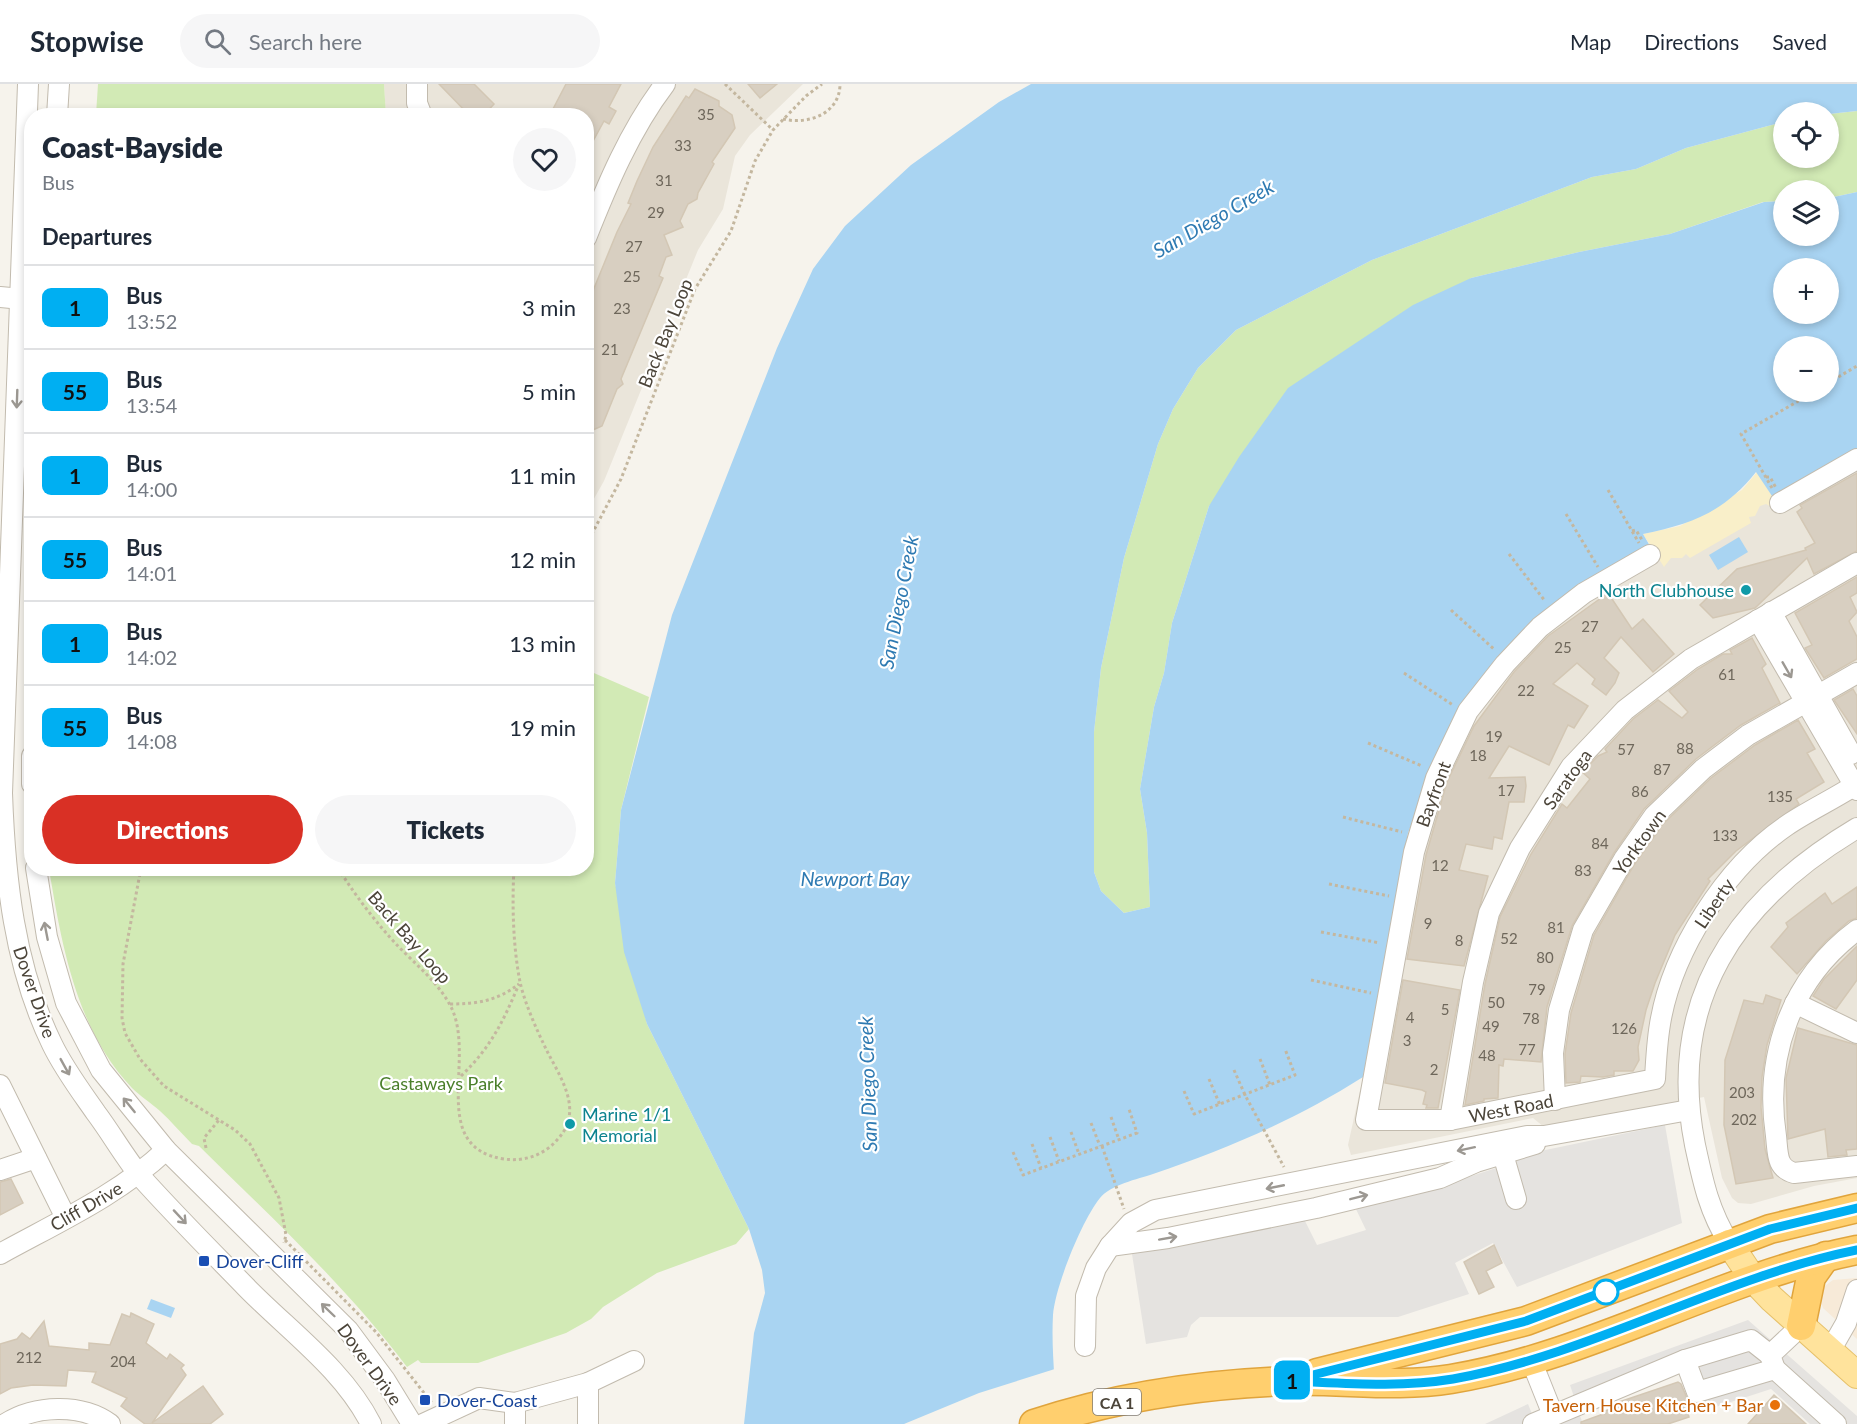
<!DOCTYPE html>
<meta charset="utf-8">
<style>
body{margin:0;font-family:Lato,sans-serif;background:#f6f6f7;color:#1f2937;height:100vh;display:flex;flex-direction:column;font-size:22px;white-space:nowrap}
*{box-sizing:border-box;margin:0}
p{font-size:20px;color:#747a83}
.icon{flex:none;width:33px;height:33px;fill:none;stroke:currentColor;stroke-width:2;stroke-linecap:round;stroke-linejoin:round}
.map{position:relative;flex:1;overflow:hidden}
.sheet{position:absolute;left:24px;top:24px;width:570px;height:768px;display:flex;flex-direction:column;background:#fff;border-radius:24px;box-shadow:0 3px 9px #0003}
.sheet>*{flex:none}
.badge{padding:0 12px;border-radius:9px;font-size:21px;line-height:39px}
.controls{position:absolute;left:1773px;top:18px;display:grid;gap:12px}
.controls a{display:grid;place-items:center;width:66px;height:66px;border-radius:50%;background:#fff;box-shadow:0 3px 9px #0003;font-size:30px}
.map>.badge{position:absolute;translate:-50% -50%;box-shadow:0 0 0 3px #fff}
h2{padding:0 18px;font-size:22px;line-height:54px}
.round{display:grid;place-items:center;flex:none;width:63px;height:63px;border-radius:32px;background:#f6f6f7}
.overview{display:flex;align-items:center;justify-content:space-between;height:102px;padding:0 18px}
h1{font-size:28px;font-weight:800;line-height:45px}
.action{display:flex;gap:12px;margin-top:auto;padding:12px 18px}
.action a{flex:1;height:69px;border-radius:36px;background:#d93025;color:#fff;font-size:24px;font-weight:800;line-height:69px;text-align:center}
.action a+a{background:#f6f6f7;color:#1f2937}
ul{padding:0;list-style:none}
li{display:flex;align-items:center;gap:18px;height:84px;padding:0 18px;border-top:2px solid #e0e1e3}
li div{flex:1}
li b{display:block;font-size:22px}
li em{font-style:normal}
li .badge{min-width:66px;font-weight:700;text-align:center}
header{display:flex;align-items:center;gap:36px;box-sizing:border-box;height:84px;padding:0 30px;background:#fff;border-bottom:2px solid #e0e1e3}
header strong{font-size:28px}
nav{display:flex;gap:33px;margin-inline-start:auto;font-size:21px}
.search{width:420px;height:54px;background:#f6f6f7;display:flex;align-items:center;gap:15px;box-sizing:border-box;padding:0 21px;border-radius:33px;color:#747a83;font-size:22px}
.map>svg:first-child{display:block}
</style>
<header>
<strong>Stopwise</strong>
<div class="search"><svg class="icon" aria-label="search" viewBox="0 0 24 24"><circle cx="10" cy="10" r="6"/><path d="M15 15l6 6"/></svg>Search here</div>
<nav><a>Map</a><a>Directions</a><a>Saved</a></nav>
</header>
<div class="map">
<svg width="1857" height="1340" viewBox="0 0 1857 1340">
<rect width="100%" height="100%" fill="#f6f3ec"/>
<g fill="#eae5da">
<path d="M384,0H803L750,51L735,72L723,125L698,166L604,397L587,427L586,32L386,31Z"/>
<path d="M1857,367V1094L1814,1102L1751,1120L1738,1119L1732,1114L1722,1094L1704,1013L1544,1043L1533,1034L1351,1071L1348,1061L1363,993L1408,749L1432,685L1576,508Z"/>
</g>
<path fill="#f7ead8" d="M1857,1194V1255L1823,1224L1819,1211L1825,1202L1833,1196Z"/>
<g fill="#d2eab5">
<path d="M98,0H384L386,31H96Z"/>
<path d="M1857,27V108L1829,114L1828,106H1784L1783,117L1763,118L1670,150L1579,168L1471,194L1209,422L1172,539L1164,589L1154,623L1140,705L1147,749L1150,823L1124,829L1101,807L1094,788V648L1101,584L1124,474L1158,360L1173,325L1198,284L1236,246L1372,176L1592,93L1636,85L1686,64L1783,38L1784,74H1828L1829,30Z"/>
<path d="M587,586L649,613L621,726L615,799L647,940L749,1145L736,1160L657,1189L603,1223L591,1235L566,1249L478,1279H421L418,1276L407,1283C346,1202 271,1133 199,1062L192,1060C181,1049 171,1037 160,1027C151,1019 140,1012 132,1004C76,945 62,862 49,785L586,784Z"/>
</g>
<path fill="#f9efc9" d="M1757,388L1774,415L1775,425L1766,420L1760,422L1755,432L1749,433L1751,439L1690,474L1686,470L1682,474H1671L1664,483L1643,450L1680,442L1742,406Z"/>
<g fill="#e5e3e0">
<path d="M1665,1041L1682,1139L1517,1203L1493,1159L1455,1179L1469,1210L1398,1233H1200L1191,1241L1187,1253L1146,1260L1132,1170L1222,1149L1304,1135L1317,1161L1366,1146L1354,1121L1437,1103L1512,1079L1536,1068Z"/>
<path d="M1748,1236L1857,1332V1340H1810L1771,1305L1697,1329L1682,1287L1579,1329L1583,1340H1485L1528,1320L1532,1330L1574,1313L1570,1301Z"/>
</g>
<g fill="#a9d4f2" fill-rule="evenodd">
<path d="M1031,0H1857V27L1829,30L1784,28L1783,38L1686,64L1636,85L1592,93L1372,176L1236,246L1198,284L1173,325L1158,360L1124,474L1101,584L1094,648V788L1101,807L1124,829L1150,823L1147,749L1140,705L1154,623L1164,589L1172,539L1209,422L1239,373L1288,304L1413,221L1471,194L1579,168L1670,150L1764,118L1783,117L1784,152H1828L1829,114L1857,108V367L1774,415L1756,388C1724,428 1692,440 1643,450L1650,462L1576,508L1432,685L1408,749L1363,993C1297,1035 1227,1065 1153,1090C1138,1095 1110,1101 1100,1114C1082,1136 1055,1203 1053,1231C1051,1267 1056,1304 1057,1340H744L754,1249L765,1209L762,1186L749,1145L647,940L624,868L615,799L621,726L672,531L777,264L813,185L845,142L911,81L999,18ZM1784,184H1828V230H1784ZM1784,262H1828V308H1784Z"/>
<path d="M1739,453L1748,468L1718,486L1709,471Z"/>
<path d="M151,1215L175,1224L171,1234L147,1225Z"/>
</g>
<path fill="#f6f3ec" d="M1058,1284L1060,1340H904L979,1309Z"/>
<g fill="#d8cfc1" stroke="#d3c7b4" stroke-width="1.5">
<path d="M439,0H474L494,20L483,32H470Z"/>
<path d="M566,0H621L609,23L616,27L609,40L604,37L586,70V32H560L552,27Z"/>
<path d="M748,0H777L760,14Z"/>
<path d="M695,5L719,17V22L732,31L735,44L712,78L714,80L698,109L697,115L688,120L680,137L683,143L664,151L672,171L666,173L659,192L663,194L621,295L623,300L617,305L602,342L586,349V224L617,148L631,120L628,119L637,97L653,63L686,12L689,14Z"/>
<path d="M1857,389V467L1814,490L1807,474L1755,524L1713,534L1700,521L1737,485L1806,466L1805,464L1815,459L1797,428L1802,424L1800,421Z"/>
<path d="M1857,493V509L1850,513L1857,528L1849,537L1857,553V575L1824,594L1805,564L1812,561L1795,529Z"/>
<path d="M1608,509L1632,545L1643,535L1674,570L1653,588L1621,553L1604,574L1619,589L1615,599L1606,611L1592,600L1595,595L1577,579L1553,600L1588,622L1574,644L1568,641L1549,681L1509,662L1489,694L1525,693L1526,702L1524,718H1509L1502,755L1494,753L1492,765L1466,760L1459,786L1488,792L1464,882L1407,875L1426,771L1447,698L1474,642L1514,588L1548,552Z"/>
<path d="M1752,554L1766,580L1762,584L1780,619L1741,641L1696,675L1644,725L1614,769L1572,842L1547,923L1541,978L1504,975L1503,982L1499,981L1498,1014L1484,1015V1017L1465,1021L1485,900L1500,833L1531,770L1562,720L1567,724L1590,695L1582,688L1598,672L1607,668L1605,665L1633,635L1658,616L1682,634L1688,628L1669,607L1698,585L1723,570H1732L1730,566Z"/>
<path d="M1853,605L1857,612V650L1834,616Z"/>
<path d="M1798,636L1815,665L1807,669L1824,698L1796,715L1799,720L1736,767L1708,795L1710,797L1675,851L1655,899L1646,926L1638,963L1639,976L1633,987H1614V991L1603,993L1581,992L1580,998L1566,999L1565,970L1571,929L1594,851L1634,781L1663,740L1711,694L1755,661Z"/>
<path d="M1857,803V834L1849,837L1826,857L1797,890L1771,863L1788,843L1786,839L1825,809L1832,820Z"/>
<path d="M1857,862V896L1836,925L1813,912L1824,895Z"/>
<path d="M1403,896L1460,906L1438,1024H1426L1427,1021L1423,1020L1426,1008L1422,1006L1385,999Z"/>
<path d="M1766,911L1781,916L1767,961L1762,993L1761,1023L1765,1065L1773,1094L1736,1100L1724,1041L1725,976L1744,916L1763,920Z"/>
<path d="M1798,944L1857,961V1065L1846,1066L1847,1071L1828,1073L1825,1045L1788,1055L1786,994Z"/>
<path d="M11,1095L23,1119L0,1131V1098Z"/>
<path d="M1494,1161L1502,1179L1486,1187L1494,1203L1479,1210L1464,1178Z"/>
<path d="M131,1229L154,1240L146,1259L167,1275L170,1270L184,1281L181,1284L186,1291L152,1339L203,1302L223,1330L210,1340H145L121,1322L127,1314L92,1298L96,1288L68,1286L66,1302L33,1301L11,1304L0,1310V1260L17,1255L22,1249L30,1255L44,1237L49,1262L89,1266V1259L110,1261L122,1230L130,1233Z"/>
<path d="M1678,1298L1681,1300L1690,1321L1686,1322L1689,1333L1668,1340H1581V1338L1606,1329L1605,1327L1611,1325L1610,1321Z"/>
<path d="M1774,1311L1806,1340H1748Z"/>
</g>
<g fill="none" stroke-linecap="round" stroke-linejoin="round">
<g stroke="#c2bbae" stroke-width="22">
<g id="minor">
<path d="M28,0L2,709C5,794 14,882 52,960C64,985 80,1006 96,1029C111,1049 124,1072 140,1092C174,1130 211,1167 246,1203C289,1247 343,1285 371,1340"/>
<path d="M417,0V19L422,32"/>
<path d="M57,32L59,0"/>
<path d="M586,154C607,101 630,46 665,0"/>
<path d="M0,213L32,216"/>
<path d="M1780,419L1857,375"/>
<path d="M1650,471L1584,509L1540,543L1505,580L1468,627L1436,694L1414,768L1366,1036H1450L1655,995C1656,976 1657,958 1660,940C1672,867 1725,784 1786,742C1808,727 1834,715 1857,700"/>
<path d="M1771,528L1851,670"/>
<path d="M1758,536L1857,706"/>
<path d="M32,672V700"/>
<path d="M36,784L47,853L66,919L101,986L166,1066L348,1246L385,1296L412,1340"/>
<path d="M1857,846C1791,895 1764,972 1776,1052C1778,1069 1776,1084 1794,1089L1857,1082"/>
<path d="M1795,919L1857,949"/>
<path d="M0,1001L66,1134"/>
<path d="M1555,1016L1553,969L1559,926L1583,846L1624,775L1654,732L1703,685L1748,651L1857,589"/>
<path d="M1450,1036L1473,898L1489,829L1520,764L1571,683L1625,626L1691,575L1857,479"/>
<path d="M1500,1060L1516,1115"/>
<path d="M0,1086L36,1074"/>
<path d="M1729,1159C1709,1127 1703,1098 1695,1061C1666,916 1736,816 1857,744"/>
<path d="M1110,1162L1168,1154L1316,1124L1440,1094L1476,1078L1535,1060"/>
<path d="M0,1170C58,1138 118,1111 166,1066"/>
<path d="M1801,1242L1770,1271L1775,1285L1836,1340"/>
<path d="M1085,1262L1086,1212L1096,1184L1110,1162L1131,1139L1155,1126L1527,1052H1544L1689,1026"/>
<path d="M1830,1267L1846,1239L1857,1206"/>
<path d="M1770,1271L1751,1256L1685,1276L1697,1308L1775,1285"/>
<path d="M1531,1276L1553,1331"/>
<path d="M588,1299V1340"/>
<path d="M515,1319V1340"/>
<path d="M5,1340C35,1321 81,1319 110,1340"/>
<path d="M423,1340L479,1314L515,1319L588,1299L634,1277"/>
<path d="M1533,1340L1685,1276"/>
</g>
</g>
<g stroke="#e6c16a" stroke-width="28">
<path id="major" d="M1729,1159L1753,1195L1772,1215L1857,1291"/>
</g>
<g stroke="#e0a43c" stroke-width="31">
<g id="highway">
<path d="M1801,1242L1811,1193L1826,1172"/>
<path d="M1317,1289L1526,1237L1770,1145L1857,1124"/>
<path d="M1034,1340C1115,1313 1202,1300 1288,1297C1343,1295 1396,1304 1451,1295C1592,1272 1717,1194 1857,1166"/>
</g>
</g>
<g stroke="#c4b79f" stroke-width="3" stroke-dasharray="3 3" stroke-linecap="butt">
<path d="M725,0L773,46"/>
<path d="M783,35C808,41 840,30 840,0"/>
<path d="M1828,299L1857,282"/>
<path d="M1766,393H1770L1776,404"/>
<path d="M1772,404L1741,350L1814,308"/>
<path d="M1608,406L1639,459"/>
<path d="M1566,430L1598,483"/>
<path d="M1632,447L1636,446L1642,456"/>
<path d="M586,461L621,395L695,205L731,147L755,77L773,46L806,12L822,0"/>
<path d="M1509,470L1545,517"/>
<path d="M1451,526L1495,566"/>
<path d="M1404,589L1453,621"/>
<path d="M1368,659L1422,682"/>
<path d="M1343,733L1402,748"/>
<path d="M141,784L123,880L122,934L125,949L140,975L164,1002L235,1046L250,1060L279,1114L286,1151L284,1159"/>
<path d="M338,784C355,811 374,836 396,860C414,879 437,897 450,921C478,972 426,1063 504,1075C524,1078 544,1071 557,1056C585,1027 560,993 546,965C536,944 525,920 520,898C513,862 512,821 514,784"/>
<path d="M1329,800L1389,812"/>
<path d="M1321,848L1380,859"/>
<path d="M1311,896L1371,909"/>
<path d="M450,920C477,920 497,917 519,900"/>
<path d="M1260,975L1270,1001"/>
<path d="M1234,986L1245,1011L1284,1083"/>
<path d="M461,992C491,963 503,938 519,900"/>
<path d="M1209,995L1220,1021"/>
<path d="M1184,1007L1194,1030L1295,991L1285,965"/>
<path d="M1111,1033L1119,1056"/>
<path d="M1091,1039L1100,1062"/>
<path d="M1071,1048L1079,1070"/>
<path d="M1050,1053L1059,1077"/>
<path d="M1032,1060L1041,1084"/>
<path d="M1102,1062L1124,1125"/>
<path d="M206,1064L204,1054L219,1036"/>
<path d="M1013,1068L1023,1091L1137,1049L1129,1025"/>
<path d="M285,1156L376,1248L432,1319"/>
</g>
<use href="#minor" stroke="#fff" stroke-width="20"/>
<use href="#major" stroke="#ffe39c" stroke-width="26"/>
<use href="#highway" stroke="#ffcf6e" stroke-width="28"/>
</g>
<defs><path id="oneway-shaft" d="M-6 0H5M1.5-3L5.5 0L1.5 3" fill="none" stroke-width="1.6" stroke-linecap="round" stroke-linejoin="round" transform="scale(1.5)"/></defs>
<g stroke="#9c9892">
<use href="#oneway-shaft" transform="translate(17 315) rotate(92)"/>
<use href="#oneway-shaft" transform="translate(1787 586) rotate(60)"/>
<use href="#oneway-shaft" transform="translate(46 847) rotate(-101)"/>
<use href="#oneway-shaft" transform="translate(65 983) rotate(61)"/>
<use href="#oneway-shaft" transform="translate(129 1021) rotate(-129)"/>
<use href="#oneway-shaft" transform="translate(1466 1065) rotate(168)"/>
<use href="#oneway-shaft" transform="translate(1275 1103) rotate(169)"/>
<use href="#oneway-shaft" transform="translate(1359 1113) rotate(-14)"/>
<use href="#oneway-shaft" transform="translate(180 1133) rotate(47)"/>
<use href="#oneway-shaft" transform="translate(1168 1154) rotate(-10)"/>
<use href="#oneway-shaft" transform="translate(328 1226) rotate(-136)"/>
</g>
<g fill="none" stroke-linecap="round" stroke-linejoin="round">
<g stroke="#fff" stroke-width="14">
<path id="line" d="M1857,1124L1770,1145L1526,1237L1289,1297C1343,1299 1398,1304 1453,1295C1593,1270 1718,1194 1857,1166"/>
</g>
<use href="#line" stroke="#00aff2" stroke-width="9"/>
</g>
<g fill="#0f9aa8" stroke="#fff" stroke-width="2">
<circle cx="1746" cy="506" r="6"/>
<circle cx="570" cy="1040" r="6"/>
</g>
<g fill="#1a4fb4" stroke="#fff" stroke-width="2">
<rect x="198" y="1171" width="12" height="12" rx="3"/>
<rect x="419" y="1310" width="12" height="12" rx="3"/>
</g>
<circle fill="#fff" stroke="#00aff2" stroke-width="3" cx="1606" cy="1208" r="12"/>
<circle fill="#e8710a" stroke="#fff" stroke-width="2" cx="1775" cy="1321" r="6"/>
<g text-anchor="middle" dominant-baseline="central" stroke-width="4.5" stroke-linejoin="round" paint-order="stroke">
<g font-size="15" fill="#6e675b">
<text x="706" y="30">35</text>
<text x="683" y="61">33</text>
<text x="664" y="96">31</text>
<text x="656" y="128">29</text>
<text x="634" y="162">27</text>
<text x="632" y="192">25</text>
<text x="622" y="224">23</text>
<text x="610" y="265">21</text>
<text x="1590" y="542">27</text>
<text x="1563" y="563">25</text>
<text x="1727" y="590">61</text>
<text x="1526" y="606">22</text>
<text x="1494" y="652">19</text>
<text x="1685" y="664">88</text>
<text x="1626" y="665">57</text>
<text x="1478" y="671">18</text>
<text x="1662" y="685">87</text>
<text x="1506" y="706">17</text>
<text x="1640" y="707">86</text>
<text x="1780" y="712">135</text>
<text x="1725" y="751">133</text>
<text x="1600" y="759">84</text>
<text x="1440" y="781">12</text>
<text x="1583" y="786">83</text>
<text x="1428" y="839">9</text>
<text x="1556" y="843">81</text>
<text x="1509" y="854">52</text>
<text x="1459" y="856">8</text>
<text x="1545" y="873">80</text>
<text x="1537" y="905">79</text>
<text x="1496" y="918">50</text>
<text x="1445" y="925">5</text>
<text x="1410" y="933">4</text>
<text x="1531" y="934">78</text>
<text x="1491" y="942">49</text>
<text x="1624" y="944">126</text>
<text x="1407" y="956">3</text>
<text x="1527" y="965">77</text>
<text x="1487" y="971">48</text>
<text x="1434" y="985">2</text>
<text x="1742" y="1008">203</text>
<text x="1744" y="1035">202</text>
<text x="29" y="1273">212</text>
<text x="123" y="1277">204</text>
</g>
<rect fill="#fff" stroke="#817c74" stroke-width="1.5" x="1093" y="1305" width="48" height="26" rx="4.5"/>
<g font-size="16" font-weight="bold" fill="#4b4439">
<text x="1117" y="1318">CA 1</text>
</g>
<g font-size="18" fill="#4b4439" stroke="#fff">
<text transform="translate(665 249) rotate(-68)">Back Bay Loop</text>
<text transform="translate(1567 695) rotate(-54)">Saratoga</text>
<text transform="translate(1433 710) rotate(-70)">Bayfront</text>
<text transform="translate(1639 758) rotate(-54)">Yorktown</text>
<text transform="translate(1714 819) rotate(-56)">Liberty</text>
<text transform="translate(410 853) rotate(49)">Back Bay Loop</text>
<text transform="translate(35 908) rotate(71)">Dover Drive</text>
<text transform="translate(1511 1024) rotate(-11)">West Road</text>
<text transform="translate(86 1122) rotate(-30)">Cliff Drive</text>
<text transform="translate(370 1280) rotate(54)">Dover Drive</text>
</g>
<g font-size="18" fill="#0d838f" stroke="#fff" text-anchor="end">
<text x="1734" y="506">North Clubhouse</text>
<text x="582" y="1030" text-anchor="start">Marine 1/1<tspan x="582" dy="21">Memorial</tspan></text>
</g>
<g font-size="18" fill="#4a7f2a" stroke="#fff">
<text x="441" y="999">Castaways Park</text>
</g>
<g font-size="18" fill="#164399" stroke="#fff" text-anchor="start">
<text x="216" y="1177">Dover-Cliff</text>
<text x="437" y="1316">Dover-Coast</text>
</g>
<g font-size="18" fill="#c56008" stroke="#fff" text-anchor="end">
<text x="1763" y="1321">Tavern House Kitchen + Bar</text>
</g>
<g font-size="20" font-style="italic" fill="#2e7ab2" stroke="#fff">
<text transform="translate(1213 134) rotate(-30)">San Diego Creek</text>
<text transform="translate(898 518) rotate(-79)">San Diego Creek</text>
<text x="855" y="794">Newport Bay</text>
<text transform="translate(867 1000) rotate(-92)">San Diego Creek</text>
</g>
</g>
</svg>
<div class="controls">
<a><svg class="icon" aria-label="locate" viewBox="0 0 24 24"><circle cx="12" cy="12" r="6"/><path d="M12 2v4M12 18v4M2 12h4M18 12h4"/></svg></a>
<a><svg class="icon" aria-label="layers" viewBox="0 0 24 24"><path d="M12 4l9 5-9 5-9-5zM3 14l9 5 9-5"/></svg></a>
<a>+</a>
<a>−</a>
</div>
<b class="badge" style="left:1292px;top:1296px;background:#00aff2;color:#111">1</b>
<section class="sheet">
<div class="overview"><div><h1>Coast-Bayside</h1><p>Bus</p></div><a class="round"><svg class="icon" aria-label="heart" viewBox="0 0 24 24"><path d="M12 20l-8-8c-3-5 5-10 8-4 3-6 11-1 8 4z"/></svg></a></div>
<h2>Departures</h2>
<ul>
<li><span class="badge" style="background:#00aff2;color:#111">1</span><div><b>Bus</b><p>13:52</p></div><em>3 min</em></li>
<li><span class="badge" style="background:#00aff2;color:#111">55</span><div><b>Bus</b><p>13:54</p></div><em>5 min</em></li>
<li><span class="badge" style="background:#00aff2;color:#111">1</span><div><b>Bus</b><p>14:00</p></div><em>11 min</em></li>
<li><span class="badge" style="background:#00aff2;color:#111">55</span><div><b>Bus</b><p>14:01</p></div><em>12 min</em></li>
<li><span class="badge" style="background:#00aff2;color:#111">1</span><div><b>Bus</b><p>14:02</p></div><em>13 min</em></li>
<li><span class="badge" style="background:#00aff2;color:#111">55</span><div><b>Bus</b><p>14:08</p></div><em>19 min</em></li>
</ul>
<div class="action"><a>Directions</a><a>Tickets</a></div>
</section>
</div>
